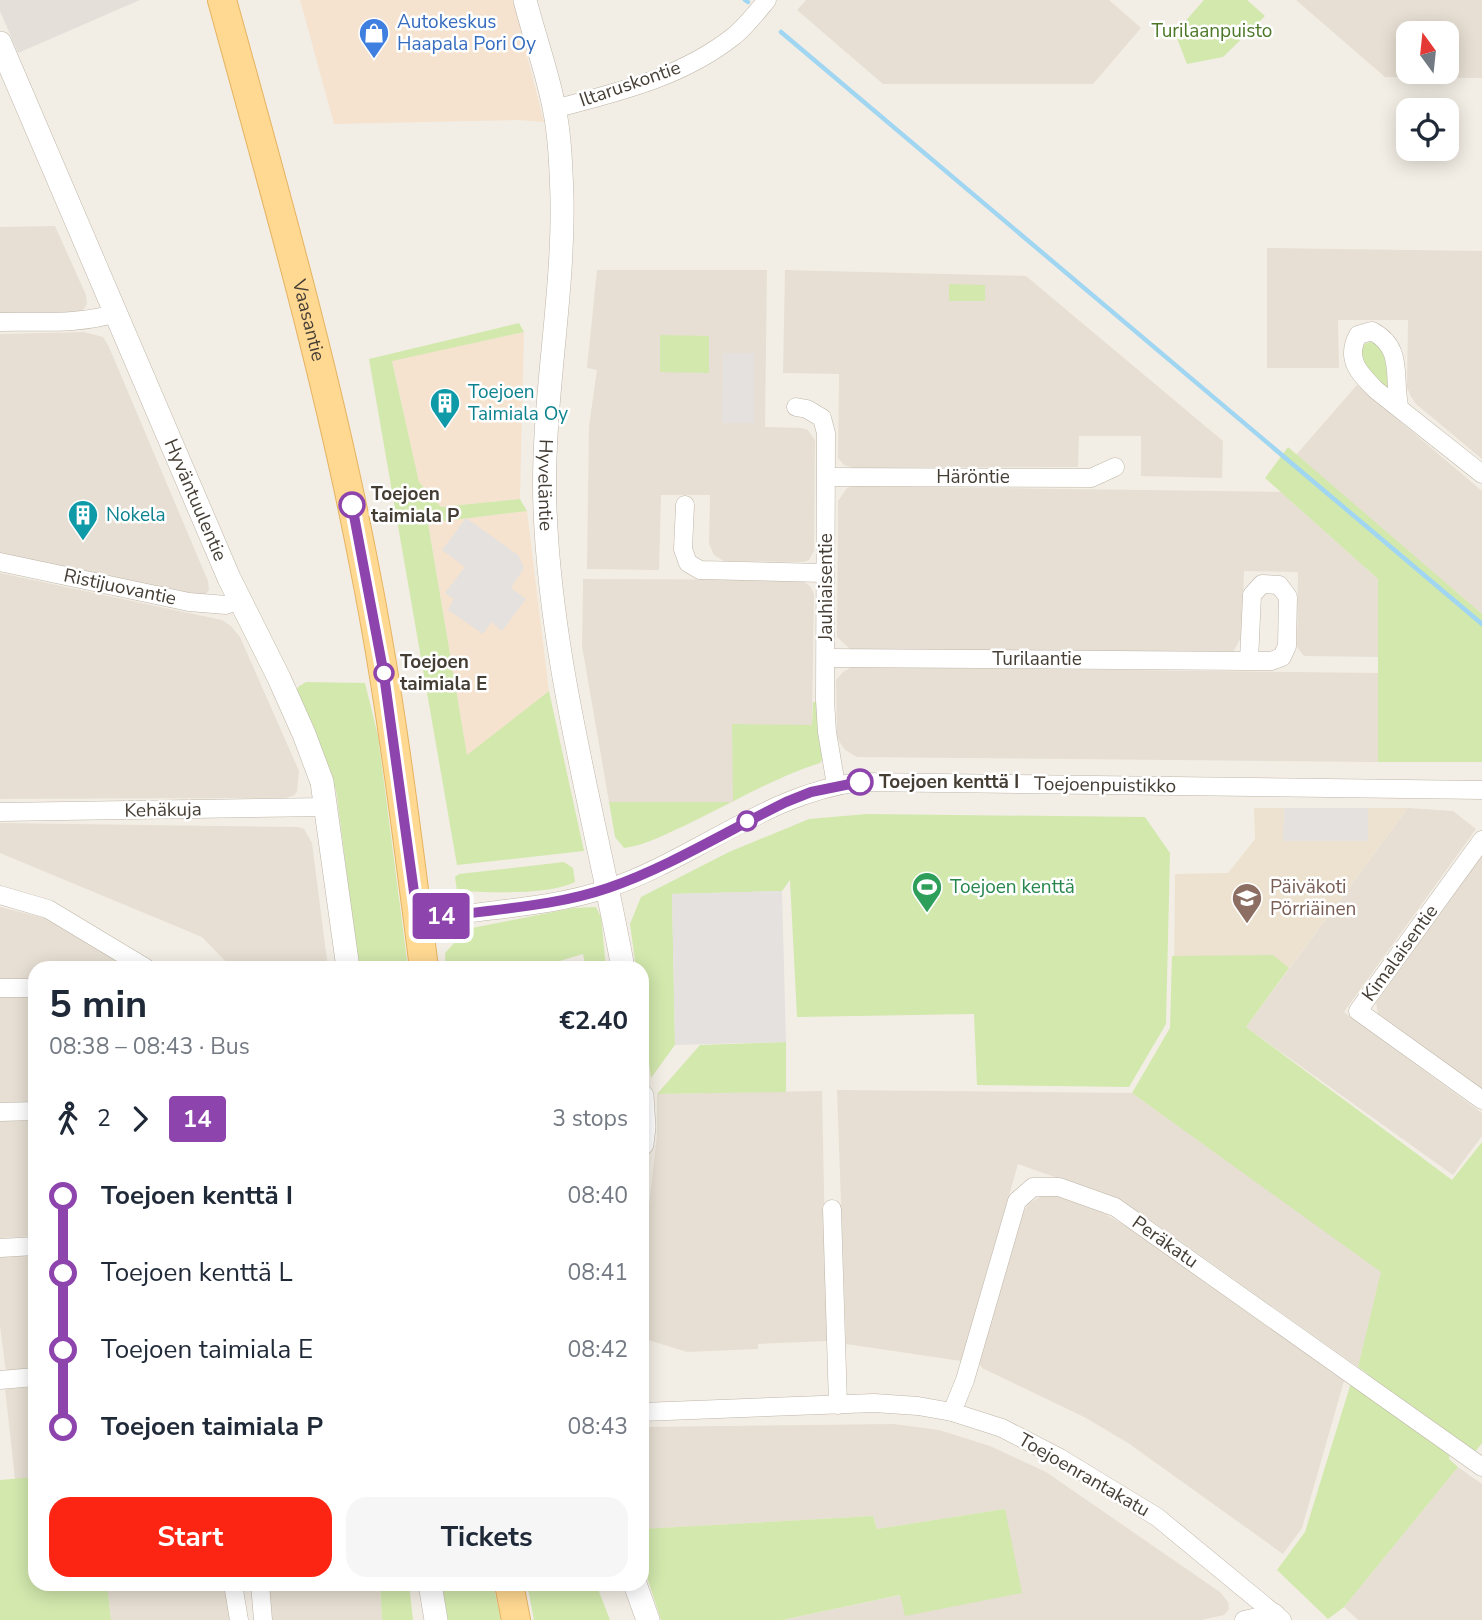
<!DOCTYPE html>
<meta charset="utf-8">
<style>
body{margin:0;font-family:"Nunito Sans",sans-serif;background:#f6f6f7;color:#1f2937;height:100vh;display:flex;flex-direction:column;font-size:26px;white-space:nowrap}
*{box-sizing:border-box;margin:0}
p{font-size:23px;color:#747a83}
.icon{flex:none;width:38px;height:38px;fill:none;stroke:currentColor;stroke-width:2;stroke-linecap:round;stroke-linejoin:round}
.map{position:relative;flex:1;overflow:hidden}
.side{position:absolute;left:28px;top:961px;width:621px;height:630px;display:flex;flex-direction:column;background:#fff;border-radius:21px;box-shadow:0 4px 18px #0003}
.side>*{flex:none}
.badge{padding:0 14px;border-radius:5px;font-size:24px;line-height:46px}
.needle{width:46px;rotate:345deg}
.fabs{position:absolute;left:1396px;top:21px;display:grid;gap:14px}
.fabs a{display:grid;place-items:center;width:63px;height:63px;border-radius:14px;background:#fff;box-shadow:0 4px 18px #0003;font-size:35px}
.map>.badge{position:absolute;translate:-50% -50%;box-shadow:0 0 0 4px #fff}
.legs{display:flex;align-items:center;gap:10px;height:77px;padding:0 21px;font-size:23px}
.legs p{margin-inline-start:auto}
.overview{display:flex;align-items:center;justify-content:space-between;height:119px;padding:0 21px}
h1{font-size:38px;font-weight:700;line-height:52px}
.button{display:flex;gap:14px;margin-top:auto;padding:14px 21px}
.button a{flex:1;height:80px;border-radius:21px;background:#fc2513;color:#fff;font-size:28px;font-weight:700;line-height:80px;text-align:center}
.button a+a{background:#f6f6f7;color:#1f2937}
ul{padding:0 21px;list-style:none}
li{display:flex;align-items:center;gap:24px;height:77px;font-size:26px}
li i{display:grid;place-items:center;width:10px;height:100%;margin:0 9px;background:currentColor}
li i::after{content:'';width:18px;height:18px;margin:-9px;border:5px solid;border-radius:50%;background:#fff}
li p{margin-inline-start:auto}
li:first-child i{background:linear-gradient(#0000 50%,currentColor 0)}
li:last-child i{background:linear-gradient(currentColor 50%,#0000 0)}
.map>svg:first-child{display:block}
</style>
<div class="map">
<svg width="1482" height="1620" viewBox="0 0 1482 1620">
<rect width="100%" height="100%" fill="#f3eee5"/>
<g fill="#e7dfd3" fill-rule="evenodd">
<path d="M806,0H1109L1141,28L1093,84H883L797,10Z"/>
<path d="M1296,0H1482V78L1385,77ZM1409,33H1447V72H1409Z"/>
<path d="M55,226L86,295L87,304L84,309L76,313L0,315V227Z"/>
<path d="M1267,248L1482,251V459L1416,404L1410,395L1407,387L1408,320H1338L1339,368H1267Z"/>
<path d="M597,270H767L765,427L802,428L808,430L815,440L814,551L809,560L803,562L724,561L714,555L709,544L710,495H661L659,570L587,569L589,426L597,370L587,368Z"/>
<path d="M785,270L1026,276L1223,441L1222,478L1141,476V436H1079L1078,467L853,468L844,465L838,458L839,374L783,373Z"/>
<path d="M84,332L103,337L109,347L208,581L209,590L205,595L197,596L0,554V334Z"/>
<path d="M1357,385L1482,491V614L1296,455Z"/>
<path d="M854,486L1281,492L1378,579V657L1304,656L1297,647L1298,572L1244,571L1242,636L1233,652L1224,655L850,649L837,637L838,501L847,488Z"/>
<path d="M0,573L222,620L231,626L240,637L299,771L297,792L293,796L286,798L0,799Z"/>
<path d="M583,579L802,580L810,586L814,594L812,725L733,802H609L582,646Z"/>
<path d="M852,667L1379,673L1378,762L857,757L845,750L837,738L836,680L843,672Z"/>
<path d="M1408,808L1453,811L1476,829L1344,1012L1482,1113V1136L1453,1175L1246,1027Z"/>
<path d="M0,823L298,827L304,829L312,843L328,968H232L202,937L0,853Z"/>
<path d="M1482,856V1090L1378,1014L1376,1003Z"/>
<path d="M0,907L45,918L132,968H35V979H0Z"/>
<rect x="0" y="996" width="35" height="107"/>
<path d="M837,1090L1132,1093L1382,1271L1358,1367L1152,1221L1100,1193L1018,1164L961,1361L846,1344Z"/>
<path d="M822,1091L827,1341L758,1344V1349L687,1352L642,1338V1223L649,1205L657,1135V1094Z"/>
<path d="M35,1120V1236L0,1238V1121Z"/>
<path d="M1045,1194L1062,1196L1100,1211L1139,1234L1344,1381L1302,1528L1283,1554L1128,1443L1086,1418L982,1368L979,1363L1022,1214L1029,1203Z"/>
<path d="M35,1254V1369L6,1372L0,1326V1256Z"/>
<path d="M35,1387V1477L15,1479L5,1389Z"/>
<path d="M894,1424L939,1430L990,1446L1046,1472L1220,1592L1228,1602L1229,1609L1224,1615L1202,1620H782L901,1595L906,1616L1005,1509L877,1529L873,1516L642,1529V1427Z"/>
<path d="M1458,1467L1482,1484V1620H1358L1344,1607Z"/>
<path d="M107,1584H225L231,1620H111Z"/>
<path d="M269,1584H380L382,1620H272Z"/>
</g>
<g fill="#f5e3d0">
<path d="M300,0H513L544,122L519,120L334,124Z"/>
<path d="M524,332L520,499L441,507L419,483L392,360Z"/>
<path d="M527,511L549,691L467,756L428,522Z"/>
</g>
<path fill="#e5dfda" d="M0,0H140L18,53L0,11Z"/>
<path fill="#ece2cf" d="M1254,808H1408L1246,1026L1174,977L1175,874L1228,873L1255,839Z"/>
<g fill="#d2e8ad">
<path d="M1204,0H1247L1265,16L1223,57L1187,64L1175,33Z"/>
<path d="M949,284L985,285V301H949Z"/>
<path d="M519,323L524,332L392,361L419,482L441,507L520,499L527,511L428,523L467,755L549,691L584,851L457,865L369,359Z"/>
<path d="M660,335L709,336V373L660,372Z"/>
<path d="M1370,342L1381,344C1390,357 1389,375 1387,390C1374,376 1359,366 1362,345Z"/>
<path d="M1288,447L1482,614V762H1378V579L1265,478Z"/>
<path d="M306,682L365,683L378,736L408,968H359L336,790L296,693L298,687Z"/>
<path d="M813,702H817L822,760L820,763C773,778 730,804 686,825C665,834 647,845 624,848L615,837L609,802H733L732,724L812,725Z"/>
<path d="M867,814L1145,817L1170,853L1166,1024L1129,1087L977,1085L974,1014L797,1017L790,880L782,891L672,894L675,1045L651,1078L642,1016V968H636L630,924L641,897L729,852L809,819Z"/>
<path d="M564,862L573,868L575,882C545,896 490,892 457,891L455,877L459,874Z"/>
<path d="M596,907L601,917L606,968H586L583,954L536,968H446L445,953L467,929L573,908Z"/>
<path d="M1273,955L1289,968L1246,1027L1452,1180L1482,1142V1443L1475,1452L1453,1435L1449,1459L1458,1467L1344,1607L1328,1619L1277,1570L1305,1532L1350,1386L1368,1374L1358,1367L1381,1272L1132,1093L1170,1028L1172,956Z"/>
<path d="M786,1042V1092L657,1094L700,1045Z"/>
<path d="M35,1477V1584H107L111,1620H0V1480Z"/>
<path d="M1005,1509L1022,1593L905,1616L900,1595L782,1620H661L642,1562V1529L873,1516L877,1529Z"/>
<path d="M380,1584H409L413,1620H382Z"/>
<path d="M442,1584H493L501,1620H448Z"/>
<path d="M527,1584H596L610,1620H534Z"/>
</g>
<g fill="#e4e1de">
<path d="M723,353H754V423H722Z"/>
<path d="M466,518L518,555L524,568L511,588L526,599L502,631L491,622L483,634L448,610L454,599L445,593L465,567L442,550Z"/>
<path d="M1284,808H1368V841H1283Z"/>
<path d="M782,891L786,1042L675,1045L672,894Z"/>
</g>
<g fill="none" stroke-linecap="round" stroke-linejoin="round">
<g stroke="#a0d6f1" stroke-width="4.5">
<path d="M745,0L748,2"/>
<path d="M781,32L1482,624"/>
</g>
<g stroke="#beb5a8" stroke-width="19">
<g id="minor">
<path d="M554,109C618,92 681,78 734,36C746,26 757,12 767,0"/>
<path d="M0,322C37,321 80,325 116,313"/>
<path d="M1399,406C1393,375 1404,348 1372,331L1358,335C1345,359 1359,373 1376,390L1482,474"/>
<path d="M796,407L807,409L822,418L826,433L825,700L827,732L836,785"/>
<path d="M828,477L1091,478L1115,467"/>
<path d="M685,505L683,549L688,563L700,570L824,573"/>
<path d="M0,562L189,602L226,605L241,599"/>
<path d="M826,658L1249,661H1271L1282,657L1287,646L1288,597L1279,585L1262,584L1252,595L1249,661"/>
<path d="M0,812L326,807"/>
<path d="M1482,840L1358,1011L1482,1100"/>
<path d="M0,895L48,909L146,968"/>
<path d="M418,921C480,909 546,909 606,889C694,860 767,793 860,782L1482,790"/>
<path d="M0,988H35"/>
<path d="M0,1112L35,1111"/>
<path d="M832,1209L838,1405"/>
<path d="M0,1248L35,1246"/>
<path d="M0,1380L35,1377"/>
<path d="M642,1412L874,1403L918,1406L952,1412L1002,1428L1060,1458L1157,1517L1282,1620"/>
<path d="M952,1412L965,1380L1017,1201L1033,1187H1059L1115,1207L1482,1467"/>
<path d="M233,1584L239,1620"/>
<path d="M260,1584L263,1620"/>
<path d="M1244,1620L1275,1613"/>
</g>
</g>
<g stroke="#beb5a8" stroke-width="24">
<g id="tertiary">
<path id="s1" d="M525,0C534,36 547,71 554,107C560,136 561,168 562,197C564,301 541,405 545,509C551,665 595,815 623,968"/>
<path id="s2" d="M0,43L229,578L279,678L304,734L322,782L348,968"/>
<path d="M642,1096L644,1127L642,1144"/>
<path d="M430,1584L436,1620"/>
<path d="M635,1584L648,1620"/>
</g>
</g>
<g stroke="#e5b361" stroke-width="30">
<g id="primary">
<path id="s3" d="M222,0C274,189 328,377 365,570C391,701 407,835 424,968"/>
<path d="M509,1584L516,1620"/>
</g>
</g>
<use href="#minor" stroke="#fff" stroke-width="18"/>
<use href="#tertiary" stroke="#fff" stroke-width="23"/>
<use href="#primary" stroke="#ffd892" stroke-width="28"/>
</g>
<g fill="none" stroke-linecap="round" stroke-linejoin="round">
<g stroke="#fff" stroke-width="16">
<path id="line-1" d="M352,505L384,675L418,921C480,909 547,909 608,888C667,868 729,830 786,802L811,792L860,782"/>
</g>
<use href="#line-1" stroke="#8e44ad" stroke-width="10"/>
</g>
<defs>
<g id="shop-pin" transform="scale(1.575)"><path d="M0 17L-7.5 6A9.5 9.5 0 1 1 7.5 6Z" fill="#3f7fe0" stroke="#fff"/><path d="M-5-2.5h2.3a2.7 3.5 0 0 1 5.4 0H5L5.5 6h-11ZM-1.5-2.5h3a1.5 2.3 0 0 0-3 0Z" fill="#fff"/></g>
<g id="building-pin" transform="scale(1.575)"><path d="M0 17L-7.5 6A9.5 9.5 0 1 1 7.5 6Z" fill="#0f9aa8" stroke="#fff"/><path d="M-4-6H4V6H1V3H-1V6H-4ZM-2.5-4.3h1.7v1.8h-1.7ZM.8-4.3h1.7v1.8H.8ZM-2.5-1h1.7V.8h-1.7ZM.8-1h1.7V.8H.8Z" fill="#fff"/></g>
<g id="stadium-pin" transform="scale(1.575)"><path d="M0 17L-7.5 6A9.5 9.5 0 1 1 7.5 6Z" fill="#2e9e5b" stroke="#fff"/><path d="M0-5a6.5 5 0 1 0 0 10a6.5 5 0 1 0 0-10ZM-3.5-1.8h7v3.6h-7Z" fill="#fff"/></g>
<g id="school-pin" transform="scale(1.575)"><path d="M0 17L-7.5 6A9.5 9.5 0 1 1 7.5 6Z" fill="#8d6e63" stroke="#fff"/><path d="M0-5L7-2L0 1L-7-2ZM-4 1L0 2.5L4 1V4Q0 6-4 4Z" fill="#fff"/></g>
</defs>
<g fill-rule="evenodd">
<use href="#shop-pin" x="374" y="33"/>
<use href="#building-pin" x="445" y="403"/>
<use href="#building-pin" x="83" y="515"/>
<use href="#stadium-pin" x="927" y="887"/>
<use href="#school-pin" x="1247" y="898"/>
</g>
<g fill="#fff" stroke="#8e44ad" stroke-width="3.5">
<circle cx="352" cy="505" r="12"/>
<circle cx="384" cy="673" r="9"/>
<circle cx="860" cy="782" r="12"/>
<circle cx="747" cy="821" r="9"/>
</g>
<g text-anchor="middle" dominant-baseline="central" stroke-width="5" stroke-linejoin="round" paint-order="stroke">
<g font-size="19" fill="#366cbe" stroke="#fff" text-anchor="start">
<text x="397" y="22">Autokeskus<tspan x="397" dy="22">Haapala Pori Oy</tspan></text>
</g>
<g font-size="19" fill="#4c7827" stroke="#fff">
<text x="1212" y="31">Turilaanpuisto</text>
</g>
<g font-size="19" fill="#453e35" stroke="#fff">
<text transform="translate(630 84) rotate(-19)">Iltaruskontie</text>
<text stroke="none"><textPath href="#s3" startOffset="332">Vaasantie</textPath></text>
<text x="973" y="477">Häröntie</text>
<text stroke="none"><textPath href="#s1" startOffset="490">Hyveläntie</textPath></text>
<text stroke="none"><textPath href="#s2" startOffset="497">Hyväntuulentie</textPath></text>
<text transform="translate(120 587) rotate(12)">Ristijuovantie</text>
<text transform="translate(826 587) rotate(-90)">Jauhiaisentie</text>
<text x="1037" y="659">Turilaantie</text>
<text transform="translate(1105 785) rotate(1)">Toejoenpuistikko</text>
<text transform="translate(163 810) rotate(-1)">Kehäkuja</text>
<text transform="translate(1400 953) rotate(-54)">Kimalaisentie</text>
<text transform="translate(1165 1242) rotate(35)">Peräkatu</text>
<text transform="translate(1084 1475) rotate(30)">Toejoenrantakatu</text>
</g>
<g font-size="19" fill="#0d838f" stroke="#fff" text-anchor="start">
<text x="468" y="392">Toejoen<tspan x="468" dy="22">Taimiala Oy</tspan></text>
<text x="106" y="515">Nokela</text>
</g>
<g font-size="19" font-weight="bold" fill="#453e35" stroke="#fff" text-anchor="start">
<text x="371" y="494">Toejoen<tspan x="371" dy="22">taimiala P</tspan></text>
<text x="400" y="662">Toejoen<tspan x="400" dy="22">taimiala E</tspan></text>
<text x="879" y="782">Toejoen kenttä I</text>
</g>
<g font-size="19" fill="#27864d" stroke="#fff" text-anchor="start">
<text x="950" y="887">Toejoen kenttä</text>
</g>
<g font-size="19" fill="#785e54" stroke="#fff" text-anchor="start">
<text x="1270" y="887">Päiväkoti<tspan x="1270" dy="22">Pörriäinen</tspan></text>
</g>
</g>
</svg>
<div class="fabs">
<a><svg class="needle" viewBox="-14 -14 28 28"><path d="M0-13l5 13h-10z" fill="#e53935"/><path d="M0 13l5-13h-10z" fill="#747a83"/></svg></a>
<a><svg class="icon" aria-label="locate" viewBox="0 0 24 24"><circle cx="12" cy="12" r="6"/><path d="M12 2v4M12 18v4M2 12h4M18 12h4"/></svg></a>
</div>
<b class="badge" style="left:441px;top:916px;background:#8e44ad;color:#fff">14</b>
<section class="side">
<div class="overview"><div><h1>5 min</h1><p>08:38 – 08:43 · Bus</p></div><b>€2.40</b></div>
<div class="legs"><svg class="icon" aria-label="walk" viewBox="0 0 24 24"><circle cx="13" cy="4" r="2"/><path d="M13 8l-2 6 4 7M11 14l-3 7M7 12l3-4h3l4 4"/></svg>2<svg class="icon" aria-label="forward" viewBox="0 0 24 24"><path d="M9 5l7 7-7 7"/></svg><b class="badge" style="background:#8e44ad;color:#fff">14</b><p>3 stops</p></div>
<ul>
<li><i style="color:#8e44ad"></i><b>Toejoen kenttä I</b><p>08:40</p></li>
<li><i style="color:#8e44ad"></i><span>Toejoen kenttä L</span><p>08:41</p></li>
<li><i style="color:#8e44ad"></i><span>Toejoen taimiala E</span><p>08:42</p></li>
<li><i style="color:#8e44ad"></i><b>Toejoen taimiala P</b><p>08:43</p></li>
</ul>
<div class="button"><a>Start</a><a>Tickets</a></div>
</section>
</div>
